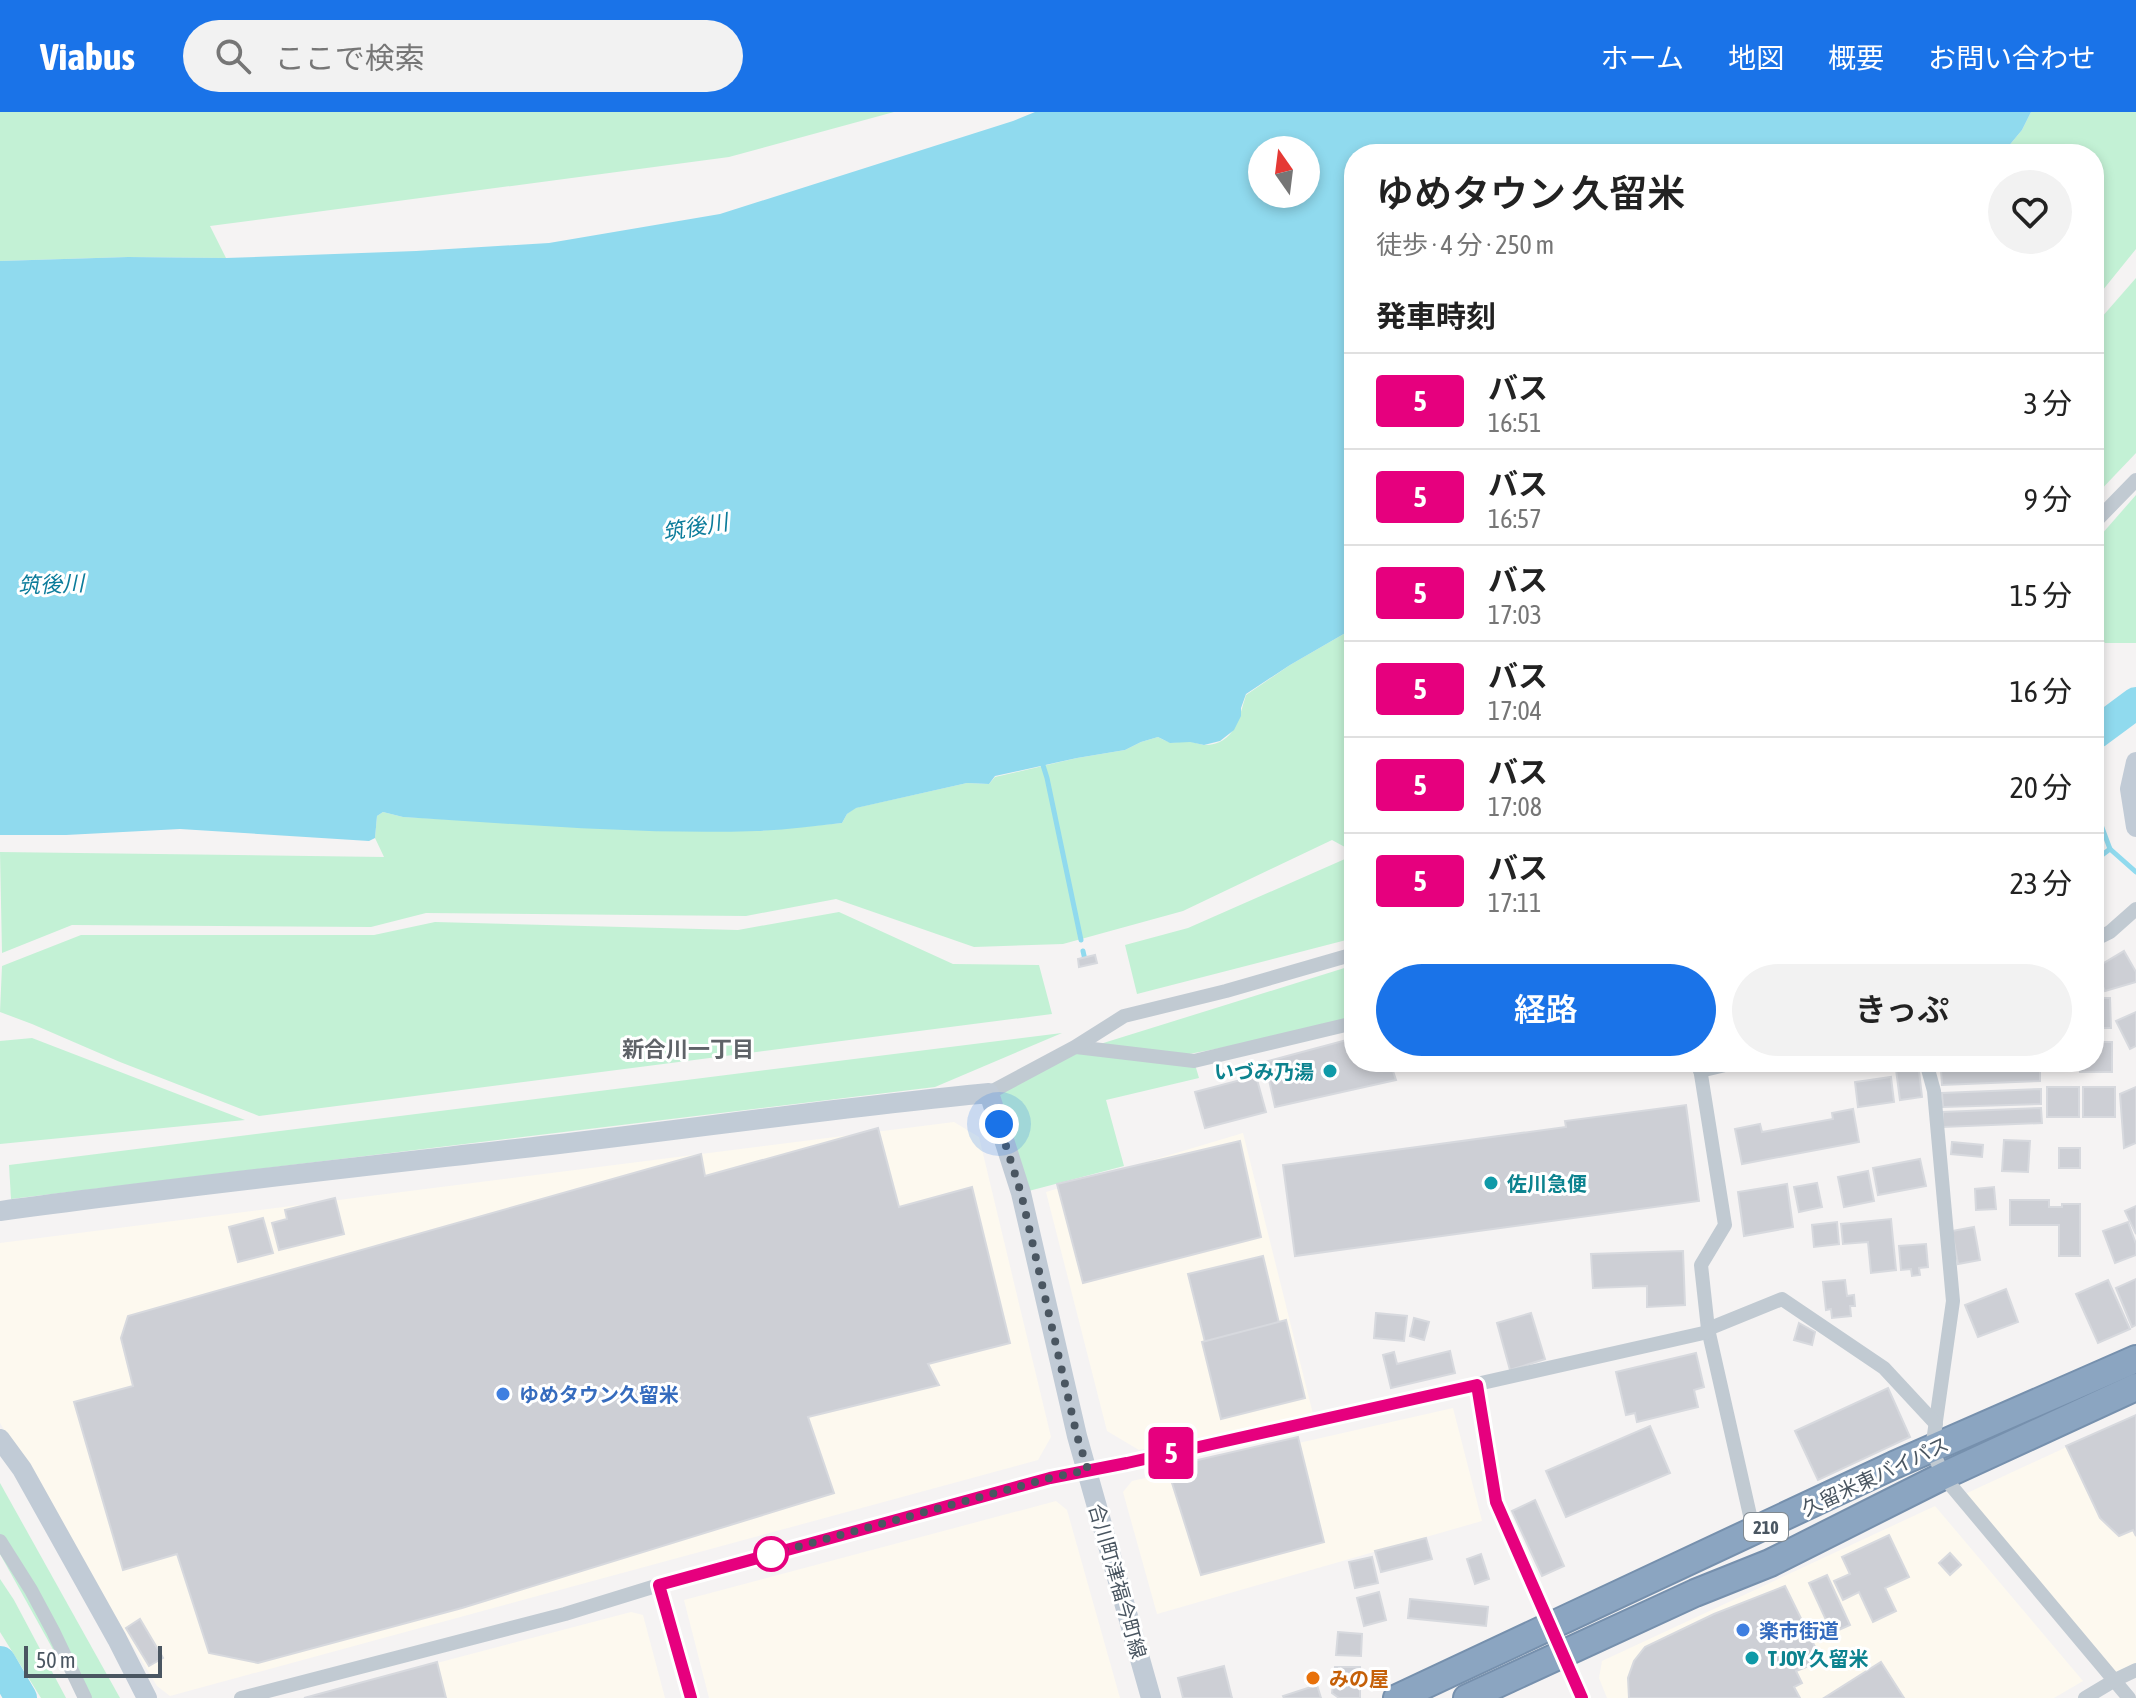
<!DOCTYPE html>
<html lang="ja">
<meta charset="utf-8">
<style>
body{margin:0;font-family:"Asap Condensed","Noto Sans JP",sans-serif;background:#f2f2f2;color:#222;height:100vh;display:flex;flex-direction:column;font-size:30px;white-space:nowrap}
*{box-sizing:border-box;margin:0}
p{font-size:26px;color:#767676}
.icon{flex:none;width:44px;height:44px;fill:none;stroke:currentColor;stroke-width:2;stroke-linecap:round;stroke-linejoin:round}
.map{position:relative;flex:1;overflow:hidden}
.panel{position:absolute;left:1344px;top:32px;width:760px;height:928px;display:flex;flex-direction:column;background:#fff;border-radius:32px;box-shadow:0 4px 12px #0003}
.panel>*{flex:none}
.badge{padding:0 16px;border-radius:6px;font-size:28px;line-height:52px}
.needle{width:52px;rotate:346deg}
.buttons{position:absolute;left:1248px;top:24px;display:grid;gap:16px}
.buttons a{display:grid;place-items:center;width:72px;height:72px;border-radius:50%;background:#fff;box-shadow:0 4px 12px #0003;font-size:40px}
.scale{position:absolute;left:24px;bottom:20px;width:138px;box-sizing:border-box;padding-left:8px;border:4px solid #4a5661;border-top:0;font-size:22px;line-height:28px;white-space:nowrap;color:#4a5661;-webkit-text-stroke:6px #fff;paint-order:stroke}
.you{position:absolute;width:40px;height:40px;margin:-20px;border:6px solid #fff;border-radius:50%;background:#1a73e8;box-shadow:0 0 0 12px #1a73e833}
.map>.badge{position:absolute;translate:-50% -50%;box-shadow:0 0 0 4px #fff}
h2{padding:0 32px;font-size:30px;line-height:72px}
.round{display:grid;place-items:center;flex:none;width:84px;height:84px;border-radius:42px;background:#f2f2f2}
.head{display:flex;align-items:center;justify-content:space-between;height:136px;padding:0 32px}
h1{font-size:38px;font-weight:600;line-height:60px}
.primary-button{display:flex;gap:16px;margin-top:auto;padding:16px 32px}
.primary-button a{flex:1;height:92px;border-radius:48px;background:#1a73e8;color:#fff;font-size:32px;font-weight:600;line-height:92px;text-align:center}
.primary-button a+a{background:#f2f2f2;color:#222}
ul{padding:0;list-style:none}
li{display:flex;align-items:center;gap:24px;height:96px;padding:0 32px;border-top:2px solid #e0e0e0}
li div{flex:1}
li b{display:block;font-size:30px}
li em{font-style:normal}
li .badge{min-width:88px;font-weight:700;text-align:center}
header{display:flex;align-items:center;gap:48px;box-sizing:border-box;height:112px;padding:0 40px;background:#1a73e8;color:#fff}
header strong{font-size:38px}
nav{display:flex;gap:44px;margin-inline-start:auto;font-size:28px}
.search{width:560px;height:72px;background:#f2f2f2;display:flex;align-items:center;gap:20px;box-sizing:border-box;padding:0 28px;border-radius:44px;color:#767676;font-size:30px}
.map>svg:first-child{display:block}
</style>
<header>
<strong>Viabus</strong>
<div class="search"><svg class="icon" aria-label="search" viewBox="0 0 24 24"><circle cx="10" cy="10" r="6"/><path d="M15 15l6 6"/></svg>ここで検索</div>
<nav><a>ホーム</a><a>地図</a><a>概要</a><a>お問い合わせ</a></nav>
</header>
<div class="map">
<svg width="2136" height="1586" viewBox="0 0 2136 1586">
<rect width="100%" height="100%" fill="#f5f3f3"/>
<g fill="#fdf9ef">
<path d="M954,1010L979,1025L1051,1325L1038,1348L170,1584L157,1574L0,1311V1131Z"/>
<path d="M1243,1021L1313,1302L1139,1338L1107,1319L1046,1080Z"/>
<path d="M1453,1296L1482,1409L1157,1502L1123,1380L1132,1369Z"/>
<path d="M2136,1303V1551L2114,1561L1965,1382Z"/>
<path d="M1056,1389L1067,1398L1120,1586H709L684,1488Z"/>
<path d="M1935,1394L2083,1569L2054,1586H1607L1599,1566L1602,1549Z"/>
<path d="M631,1500L643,1503L665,1586H304Z"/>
</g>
<g fill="#c3f1d5">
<path d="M0,0H894L729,45L210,114L226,146L128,145L0,149Z"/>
<path d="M2031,0H2136V137L2094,189V42H2002L2022,18Z"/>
<path d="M2136,166V341L2094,385V214Z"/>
<path d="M2136,383V531H2105L2094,516V431Z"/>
<path d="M1354,516V740L1332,728L1183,799L1063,832L974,835L836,787L746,804L426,801L371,815L72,813L2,841L0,740L384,745L375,726L377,704L383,700L403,705L678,719H758L842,711L847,702L855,696L967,671L989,672L995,665L1077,646L1125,638L1141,630L1158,625C1174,634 1174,629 1190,630C1194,630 1199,632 1203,633C1235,634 1239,605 1246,583L1290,553Z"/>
<path d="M1354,743V826L1137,882L1125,833L1188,816Z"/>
<path d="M839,800L953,852L1039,853L1052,902L259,1004L120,950L32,912L0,900L2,854L81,823H374L435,810L738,818Z"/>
<path d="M1354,853V905L1232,934L1189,942L1097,933Z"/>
<path d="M1062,921L935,975L11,1087L9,1053Z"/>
<path d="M32,926L245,1008L0,1032V929Z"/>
<path d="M1075,935L1194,949L1199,966L1106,988L1124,1054L1021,1081L989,982Z"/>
<path d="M0,1371L120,1586H80L0,1442Z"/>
<path d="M0,1467L14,1488L66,1586H41L0,1520Z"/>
</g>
<path fill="#90daee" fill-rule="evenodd" d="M1035,0H2031L2022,18L2002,42H1354V516L1290,553L1246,582L1241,596V604L1234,618L1220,629L1204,633L1190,630L1170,631L1158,625L1141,630L1125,638L1077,646L995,664L989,672L967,671L856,696L847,702L842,711C814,714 785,718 757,719C639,723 520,712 403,705L383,700L377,704L375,726L369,729L180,717L66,723H0V149L128,145L226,146L416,139L549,131L720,102L1013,9ZM1262,38H1306V82H1262Z"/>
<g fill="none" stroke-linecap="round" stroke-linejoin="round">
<g stroke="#90daee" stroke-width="5">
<path d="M2094,632L2097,620"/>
<path d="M1042,650L1047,666L1081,828"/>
<path d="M2094,694L2110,737L2136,760"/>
<path d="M2094,749L2110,737"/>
<path d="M1083,839L1085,848"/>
</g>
<g stroke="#90daee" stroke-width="32">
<path d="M2094,615L2097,620L2136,591"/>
<path d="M0,1550L21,1586"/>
</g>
</g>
<g fill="#cdcfd5" stroke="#d7d9de" stroke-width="2">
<path d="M2124,839L2136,860V870L2105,879L2094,857Z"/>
<path d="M1095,843L1097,851L1079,855L1078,847Z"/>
<path d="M2094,886H2110L2111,916H2094Z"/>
<path d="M2136,900V934L2130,937L2116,909Z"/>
<path d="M1354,926V950H1390L1396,968L1275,995L1265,950Z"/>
<path d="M2094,930H2112V960H2080V950H2094Z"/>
<path d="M1895,950H1918L1922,985L1900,988Z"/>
<path d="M2040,954V969L1942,973L1941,958Z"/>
<path d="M1256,964L1266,1000L1205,1016L1195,980Z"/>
<path d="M1891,965L1894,990L1858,995L1855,970Z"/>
<rect x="2047" y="975" width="32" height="30"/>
<rect x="2083" y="975" width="32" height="30"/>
<path d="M2136,975V1031L2124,1036L2120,982Z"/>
<path d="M2041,977V992L1943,995L1942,981Z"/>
<path d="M1686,993L1699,1089L1295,1144L1283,1053L1566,1015L1565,1009Z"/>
<path d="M2041,996L2042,1011L1943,1015V1000Z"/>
<path d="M1853,997L1859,1030L1742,1052L1735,1017L1760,1012L1762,1020L1833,1007L1832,1001Z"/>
<path d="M878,1016L899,1095L972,1075L1010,1231L928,1252L939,1273L808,1305L834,1381L462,1496L258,1551L209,1541L177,1442L123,1458L74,1290L133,1274L121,1226L128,1204L701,1042L705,1064Z"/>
<path d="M2004,1028L2030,1029L2028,1060L2002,1059Z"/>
<path d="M1240,1029L1261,1125L1083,1171L1057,1072Z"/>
<path d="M1952,1030L1983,1033L1982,1045L1951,1042Z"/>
<rect x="2059" y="1036" width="21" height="20"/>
<path d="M1920,1047L1926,1074L1878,1083L1873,1056Z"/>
<path d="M1868,1059L1874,1089L1844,1095L1838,1065Z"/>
<path d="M1817,1071L1822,1095L1799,1100L1794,1075Z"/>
<path d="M1787,1072L1793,1115L1744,1124L1738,1080Z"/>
<path d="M1994,1075L1996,1097L1976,1098L1975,1077Z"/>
<path d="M335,1086L344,1122L279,1138L272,1111L287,1107L285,1098Z"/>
<path d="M2010,1088H2049V1095H2062V1092H2080V1144H2059V1113H2010Z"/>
<path d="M2136,1094V1122L2125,1099Z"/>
<path d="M263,1106L273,1141L238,1150L229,1115Z"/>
<path d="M1891,1107L1896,1158L1871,1161L1868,1130L1843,1132L1841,1112Z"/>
<path d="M1837,1110L1839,1132L1814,1135L1812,1113Z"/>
<path d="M2128,1110L2136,1132V1143L2115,1151L2103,1119Z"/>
<path d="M1974,1115L1980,1148L1958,1152L1952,1119Z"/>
<path d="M1926,1132L1928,1155L1919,1156L1920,1163L1912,1164L1911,1157L1901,1158L1899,1134Z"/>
<path d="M1683,1139L1685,1193L1647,1195V1174L1593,1176L1591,1142Z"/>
<path d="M1263,1144L1279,1211L1205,1230L1188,1162Z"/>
<path d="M2136,1167V1213L2132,1215L2116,1176Z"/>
<path d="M1845,1168L1847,1184L1854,1183L1855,1194H1850L1851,1204L1832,1206L1831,1197L1826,1198L1823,1170Z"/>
<path d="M2108,1168L2130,1217L2098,1231L2076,1182Z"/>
<path d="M2006,1177L2018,1210L1978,1225L1965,1193Z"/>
<path d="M1376,1201L1407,1204L1404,1229L1374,1226Z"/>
<path d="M1531,1201L1545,1247L1510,1258L1497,1211Z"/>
<path d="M1414,1206L1429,1210L1424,1228L1410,1224Z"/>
<path d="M1286,1208L1305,1286L1221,1307L1202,1230Z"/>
<path d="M1799,1211L1815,1220L1812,1233L1794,1228Z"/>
<path d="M1450,1239L1455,1261L1391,1276L1383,1243L1394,1240L1397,1252Z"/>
<path d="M1696,1241L1704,1275L1694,1278L1698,1295L1637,1310L1635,1301L1626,1303L1616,1260Z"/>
<path d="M1888,1276L1910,1325L1818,1368L1795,1319Z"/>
<path d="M2136,1303V1424L2133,1418L2119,1424L2100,1406L2066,1334Z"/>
<path d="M1650,1314L1670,1361L1566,1405L1546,1359Z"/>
<path d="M1298,1325L1324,1430L1201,1463L1167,1355Z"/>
<path d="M1535,1388L1564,1454L1542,1464L1512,1399Z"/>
<path d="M1889,1423L1909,1465L1885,1476L1896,1499L1873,1510L1859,1480L1843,1488L1834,1469L1850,1462L1842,1445Z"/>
<path d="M1426,1426L1432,1447L1381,1460L1375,1439Z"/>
<path d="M1950,1441L1961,1453L1950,1463L1939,1451Z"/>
<path d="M1481,1442L1489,1467L1475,1472L1467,1447Z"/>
<path d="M1372,1445L1378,1471L1355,1476L1349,1450Z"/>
<path d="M1827,1463L1850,1513L1832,1521L1809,1471Z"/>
<path d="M1785,1474L1822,1549L1796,1559L1802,1571L1794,1575L1800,1586H1629L1628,1566L1634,1549L1645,1535L1714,1502Z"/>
<path d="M1379,1480L1386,1508L1364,1514L1357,1486Z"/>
<path d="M1410,1487L1488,1495L1486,1514L1408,1506Z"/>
<path d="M140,1507L163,1546L149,1554L126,1516Z"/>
<path d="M1338,1520L1362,1522L1361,1544L1336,1543Z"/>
<path d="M437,1550L446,1586H304Z"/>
<path d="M1881,1550L1904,1586H1824Z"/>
<path d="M1224,1554L1232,1586H1183L1178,1566Z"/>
<path d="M1335,1555H1360V1586H1339L1332,1581Z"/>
<path d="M1317,1573L1321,1586H1284L1283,1584Z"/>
</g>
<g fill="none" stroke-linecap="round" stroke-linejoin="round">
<g stroke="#7690ad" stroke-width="30">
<g id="highway">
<path d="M1397,1586L1894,1353L2136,1247"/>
<path d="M1467,1586L1695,1481L1770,1451L1943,1364L2136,1275"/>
</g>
</g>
<g stroke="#c1cad2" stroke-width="14">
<path d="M2094,411L2136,368"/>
<path d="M2094,828L2110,820L2136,797"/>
<path d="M1076,935L1194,949L1354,911"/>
<path d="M1699,950L1725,1113L1701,1153L1708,1217L1754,1421"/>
<path d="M1926,950L1934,979L1953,1189L1932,1337L1943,1364L2129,1586"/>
<path d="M1700,959L1738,950"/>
<path d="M989,981L1075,935L1124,904L1226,879L1354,842"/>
<path d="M1708,1217L1782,1187L1884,1256L1936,1312"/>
<path d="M1477,1273L1496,1390L1582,1586"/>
<path d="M0,1429L31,1478L53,1519L85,1586"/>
<path d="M659,1473L691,1586"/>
<path d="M241,1586L565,1502L659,1473L1050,1366L1127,1351L1708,1220"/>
<path d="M2085,1586L2115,1568L2136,1558"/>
</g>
<g stroke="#c1cbd6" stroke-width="20">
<path d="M2136,650L2130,677L2136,715"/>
<path d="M0,1099C183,1074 368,1054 551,1033C697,1016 843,995 989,981L1021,1081L1077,1324L1151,1586"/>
<path d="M0,1327L22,1357L117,1527L147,1586"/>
</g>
<use href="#highway" stroke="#8ba5c1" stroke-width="26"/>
</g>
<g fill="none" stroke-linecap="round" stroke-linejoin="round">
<g stroke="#fff" stroke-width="18">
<path id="line" d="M691,1586L659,1473L1050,1366L1127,1351L1477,1273L1496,1390L1582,1586"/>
</g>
<use href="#line" stroke="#e6007e" stroke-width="12"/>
<path stroke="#4a5661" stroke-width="8" stroke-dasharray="0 14.4" d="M771,1442L1050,1366L1088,1358L1077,1324L1021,1081L999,1012"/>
</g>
<g fill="#0f9aa8" stroke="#fff" stroke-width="3">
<circle cx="1330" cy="959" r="8"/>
<circle cx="1491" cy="1071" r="8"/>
<circle cx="1752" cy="1546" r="8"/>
</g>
<g fill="#3f7fe0" stroke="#fff" stroke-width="3">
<circle cx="503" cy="1282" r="8"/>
<circle cx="1743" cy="1518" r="8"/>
</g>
<circle fill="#fff" stroke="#e6007e" stroke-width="4" cx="771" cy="1442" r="16"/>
<circle fill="#e8710a" stroke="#fff" stroke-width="3" cx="1313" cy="1566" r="8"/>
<g text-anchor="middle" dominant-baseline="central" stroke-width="6" stroke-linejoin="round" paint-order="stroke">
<rect fill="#fff" stroke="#808990" stroke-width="2" x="1744" y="1401" width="44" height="28" rx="6"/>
<g font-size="18" font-weight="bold" fill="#4a5661">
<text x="1766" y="1415">210</text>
</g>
<g font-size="20" font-weight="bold" fill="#0d838f" stroke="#fff" text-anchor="start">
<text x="1314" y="959" text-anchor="end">いづみ乃湯</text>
<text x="1507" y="1071">佐川急便</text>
<text x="1768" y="1546">T JOY 久留米</text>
</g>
<g font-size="20" font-weight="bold" fill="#366cbe" stroke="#fff" text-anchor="start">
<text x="519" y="1282">ゆめタウン久留米</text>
<text x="1759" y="1518">楽市街道</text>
</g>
<g font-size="20" fill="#4a5661" stroke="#fff">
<text transform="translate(1875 1364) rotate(-25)">久留米東バイパス</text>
<text transform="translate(1118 1469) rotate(74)">合川町津福今町線</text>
</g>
<g font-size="20" font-weight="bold" fill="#c56008" stroke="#fff" text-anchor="start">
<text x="1329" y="1566">みの屋</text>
</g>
<g font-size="22" font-style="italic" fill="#0c7c9b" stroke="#fff">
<text transform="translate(695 415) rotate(-10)">筑後川</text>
<text transform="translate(51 472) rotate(-2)">筑後川</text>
</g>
<g font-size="22" font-weight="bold" fill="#5f6368" stroke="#fff">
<text x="688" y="937">新合川一丁目</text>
</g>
</g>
</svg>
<div class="buttons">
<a><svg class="needle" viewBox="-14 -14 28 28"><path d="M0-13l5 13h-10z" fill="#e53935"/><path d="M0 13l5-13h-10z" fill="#767676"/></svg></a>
</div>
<div class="scale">50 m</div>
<div class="you" style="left:999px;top:1012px"></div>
<b class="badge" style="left:1171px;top:1341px;background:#e6007e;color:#fff">5</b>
<section class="panel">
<div class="head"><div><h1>ゆめタウン 久留米</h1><p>徒歩 · 4 分 · 250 m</p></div><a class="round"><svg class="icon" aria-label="heart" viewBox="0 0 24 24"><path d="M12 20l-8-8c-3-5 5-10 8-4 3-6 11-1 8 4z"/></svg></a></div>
<h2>発車時刻</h2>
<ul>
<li><span class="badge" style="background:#e6007e;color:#fff">5</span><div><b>バス</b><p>16:51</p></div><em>3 分</em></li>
<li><span class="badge" style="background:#e6007e;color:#fff">5</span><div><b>バス</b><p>16:57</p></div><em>9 分</em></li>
<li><span class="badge" style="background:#e6007e;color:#fff">5</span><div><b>バス</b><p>17:03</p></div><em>15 分</em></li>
<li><span class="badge" style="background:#e6007e;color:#fff">5</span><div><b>バス</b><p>17:04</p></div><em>16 分</em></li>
<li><span class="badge" style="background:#e6007e;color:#fff">5</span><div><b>バス</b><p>17:08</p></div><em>20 分</em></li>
<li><span class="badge" style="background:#e6007e;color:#fff">5</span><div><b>バス</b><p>17:11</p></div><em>23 分</em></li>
</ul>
<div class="primary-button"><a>経路</a><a>きっぷ</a></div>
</section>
</div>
